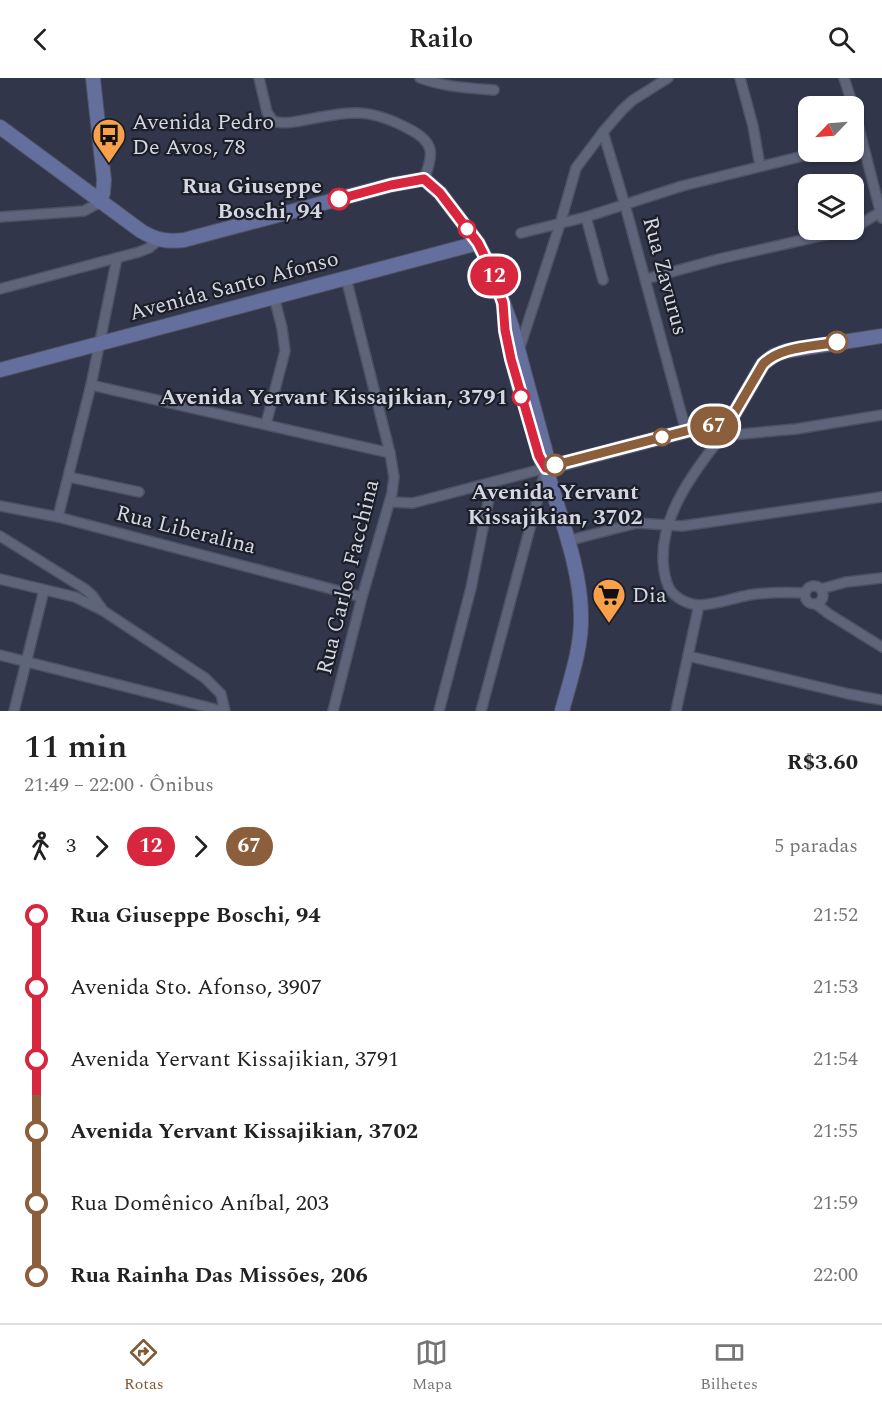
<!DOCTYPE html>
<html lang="pt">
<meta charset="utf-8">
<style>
body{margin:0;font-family:Spectral,serif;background:#f2f2f2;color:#222;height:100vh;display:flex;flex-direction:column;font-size:22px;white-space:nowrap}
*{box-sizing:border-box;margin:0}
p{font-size:20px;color:#767676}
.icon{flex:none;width:33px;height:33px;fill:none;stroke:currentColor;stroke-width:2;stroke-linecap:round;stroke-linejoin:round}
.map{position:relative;height:633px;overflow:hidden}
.sheet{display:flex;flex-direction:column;background:#fff;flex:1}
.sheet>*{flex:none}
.badge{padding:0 12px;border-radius:20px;font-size:21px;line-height:39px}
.needle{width:39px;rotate:245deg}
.fabs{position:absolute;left:798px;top:18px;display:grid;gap:12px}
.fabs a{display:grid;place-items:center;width:66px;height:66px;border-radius:12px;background:#fff;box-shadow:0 2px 4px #0004;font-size:30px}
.map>.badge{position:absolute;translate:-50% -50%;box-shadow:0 0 0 3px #fff}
.legs{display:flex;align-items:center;gap:9px;height:66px;padding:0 24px;font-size:20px}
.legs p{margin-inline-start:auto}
.overview{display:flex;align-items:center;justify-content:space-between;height:102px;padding:0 24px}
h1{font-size:33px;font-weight:600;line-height:45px}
ul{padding:0 24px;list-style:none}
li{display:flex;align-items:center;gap:21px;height:72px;font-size:22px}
li i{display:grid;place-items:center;width:9px;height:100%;margin:0 8px;background:currentColor}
li i::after{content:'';width:15px;height:15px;margin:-8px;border:4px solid;border-radius:50%;background:#fff}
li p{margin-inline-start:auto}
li:first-child i{background:linear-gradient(#0000 50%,currentColor 0)}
li:last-child i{background:linear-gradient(currentColor 50%,#0000 0)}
header{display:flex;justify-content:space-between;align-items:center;height:78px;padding:0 24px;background:#fff;font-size:27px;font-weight:600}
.dock{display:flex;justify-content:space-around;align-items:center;height:84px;border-top:2px solid #e0e0e0;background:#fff;font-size:16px;color:#767676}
.dock a{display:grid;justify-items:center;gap:3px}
.dock .current{color:#825b34}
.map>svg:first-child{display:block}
</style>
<header><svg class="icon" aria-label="back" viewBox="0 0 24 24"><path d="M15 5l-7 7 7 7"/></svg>Railo<svg class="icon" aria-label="search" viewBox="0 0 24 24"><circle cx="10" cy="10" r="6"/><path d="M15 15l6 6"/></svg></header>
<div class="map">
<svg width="882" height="633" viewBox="0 0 882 633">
<rect width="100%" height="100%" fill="#31364a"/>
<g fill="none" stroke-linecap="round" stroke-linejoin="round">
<g stroke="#4d5262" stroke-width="12">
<g id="street">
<path d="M259,0L267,34L273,43C285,47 298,43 310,41C353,33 370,30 409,51C435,64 434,76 424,101"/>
<path d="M420,0C444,9 468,10 494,12"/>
<path d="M740,0L753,48L760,88"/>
<path d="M844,0L853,28"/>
<path d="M854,31L882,140"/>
<path d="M603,54L625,127L686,353"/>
<path d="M0,139L84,133L100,124"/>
<path d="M586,139L603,202"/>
<path d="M854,150L882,133"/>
<path d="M521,155L586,139L682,108L819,74"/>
<path d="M646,201L719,181L847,152"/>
<path d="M0,211L139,174L149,170L159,162"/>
<path d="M519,272L560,146L576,90L603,54L622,32L633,22L668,0"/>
<path d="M91,307L390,375"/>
<path d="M266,346L285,273L282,250L274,219"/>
<path d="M730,357L796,351L882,337"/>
<path d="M721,359C690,398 650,452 667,505C671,518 685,526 699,527C715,527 733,520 749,517C768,514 786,514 805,515"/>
<path d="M69,399L139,414"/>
<path d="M390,424L413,425L546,390"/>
<path d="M0,428L58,439L362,519"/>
<path d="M58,439L91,307L117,180"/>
<path d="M0,458L85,511L92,517L102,531"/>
<path d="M567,463L637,445L682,448L882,419"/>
<path d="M0,501L75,519L102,532L205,600L221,616L225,633"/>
<circle cx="814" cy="517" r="9"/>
<path d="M821,511L846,504L882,500"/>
<path d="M816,526L829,536L882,569"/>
<path d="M0,577L223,633"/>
<path d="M688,578L849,616L882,622"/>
<path d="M14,633L44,512"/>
<path d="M333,633L362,519L392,415L394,399L390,375L346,200"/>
<path d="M439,633L471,510L492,405"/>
<path d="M481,633L546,390"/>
<path d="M676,633L699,527"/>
</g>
</g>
<g stroke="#4d5262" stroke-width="16">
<g id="secondary">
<path d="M93,0L104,102L103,115L100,124"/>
<path d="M0,49L141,153C156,162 167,164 184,162L391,107L424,101L440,115L478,165L491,191L512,249L546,375V390"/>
<path d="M506,255L519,310"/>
<path d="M0,292L478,165"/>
<circle cx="724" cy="352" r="8"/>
<path d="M728,346L763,286L773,278L786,273L882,258"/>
<path d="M541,382L546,390C559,436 581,490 581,538C582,569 570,603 562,633"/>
<path d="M546,390L705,348L717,347"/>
</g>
</g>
<use href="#street" stroke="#5e657b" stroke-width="9"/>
<use href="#secondary" stroke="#646f9e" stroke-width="14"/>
</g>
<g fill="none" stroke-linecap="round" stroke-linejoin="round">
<g stroke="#fff" stroke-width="14">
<path id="line-1" d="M339,121L391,107L424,101L440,115L478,165L491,191L503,225L505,252L511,281L539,378L546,390L555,387"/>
</g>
<g stroke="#fff" stroke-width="14">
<path id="line-2" d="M555,387L705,348L717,347L724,344L728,346L763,286C781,268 813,269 837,264"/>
</g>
<use href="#line-1" stroke="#d7263d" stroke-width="9"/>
<use href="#line-2" stroke="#8b5e3c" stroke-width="9"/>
</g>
<defs>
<g id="bus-pin" transform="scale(1.725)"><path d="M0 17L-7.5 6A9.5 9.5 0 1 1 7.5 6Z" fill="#f8a14a" stroke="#1c1e28"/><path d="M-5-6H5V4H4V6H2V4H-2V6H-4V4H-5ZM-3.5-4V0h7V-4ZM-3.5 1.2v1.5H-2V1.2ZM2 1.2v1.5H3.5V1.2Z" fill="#111"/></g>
<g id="supermarket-pin" transform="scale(1.725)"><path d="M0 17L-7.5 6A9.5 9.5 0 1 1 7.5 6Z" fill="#f8a14a" stroke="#1c1e28"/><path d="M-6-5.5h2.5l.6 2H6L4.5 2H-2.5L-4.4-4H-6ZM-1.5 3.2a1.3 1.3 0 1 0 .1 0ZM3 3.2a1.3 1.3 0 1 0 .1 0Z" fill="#111"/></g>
</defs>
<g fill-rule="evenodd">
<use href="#bus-pin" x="109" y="57"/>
<use href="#supermarket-pin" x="609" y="517"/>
</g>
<g fill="#fff" stroke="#d7263d" stroke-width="3">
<circle cx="339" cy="121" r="10"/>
<circle cx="467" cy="151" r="8"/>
<circle cx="521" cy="319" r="8"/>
</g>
<g fill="#fff" stroke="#8b5e3c" stroke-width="3">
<circle cx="837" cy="264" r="10"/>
<circle cx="662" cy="359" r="8"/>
<circle cx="555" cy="387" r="10"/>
</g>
<g text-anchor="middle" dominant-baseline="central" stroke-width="4.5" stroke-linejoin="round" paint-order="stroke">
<g font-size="22" fill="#d3d7e4" stroke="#1c1e28" text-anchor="start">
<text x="132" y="44">Avenida Pedro<tspan x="132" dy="25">De Avos, 78</tspan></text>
<text x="632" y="517">Dia</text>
</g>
<g font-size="22" font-weight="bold" fill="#d3d7e4" stroke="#1c1e28" text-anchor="end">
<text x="322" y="108">Rua Giuseppe<tspan x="322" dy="25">Boschi, 94</tspan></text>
<text x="508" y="319">Avenida Yervant Kissajikian, 3791</text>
<text x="555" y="414" text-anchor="middle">Avenida Yervant<tspan x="555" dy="25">Kissajikian, 3702</tspan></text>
</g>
<g font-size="22" fill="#d3d7e4" stroke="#1c1e28">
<text transform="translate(665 198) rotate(75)">Rua Zavurus</text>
<text transform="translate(234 208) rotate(-15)">Avenida Santo Afonso</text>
<text transform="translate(186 452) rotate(14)">Rua Liberalina</text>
<text transform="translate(348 499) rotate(-76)">Rua Carlos Facchina</text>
</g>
</g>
</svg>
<div class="fabs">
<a><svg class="needle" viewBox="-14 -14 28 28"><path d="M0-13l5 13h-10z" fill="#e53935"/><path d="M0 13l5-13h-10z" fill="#767676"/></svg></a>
<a><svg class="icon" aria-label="layers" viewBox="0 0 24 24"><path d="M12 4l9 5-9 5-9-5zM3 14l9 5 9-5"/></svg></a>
</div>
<b class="badge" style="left:494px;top:198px;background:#d7263d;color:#fff">12</b>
<b class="badge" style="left:714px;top:348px;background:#8b5e3c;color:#fff">67</b>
</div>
<section class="sheet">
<div class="overview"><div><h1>11 min</h1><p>21:49 – 22:00 · Ônibus</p></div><b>R$3.60</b></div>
<div class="legs"><svg class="icon" aria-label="walk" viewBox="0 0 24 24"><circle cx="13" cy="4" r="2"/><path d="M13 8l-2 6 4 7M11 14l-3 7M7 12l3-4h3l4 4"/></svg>3<svg class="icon" aria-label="forward" viewBox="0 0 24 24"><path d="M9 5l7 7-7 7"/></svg><b class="badge" style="background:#d7263d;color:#fff">12</b><svg class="icon" aria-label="forward" viewBox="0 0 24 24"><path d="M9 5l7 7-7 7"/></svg><b class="badge" style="background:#8b5e3c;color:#fff">67</b><p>5 paradas</p></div>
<ul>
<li><i style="color:#d7263d"></i><b>Rua Giuseppe Boschi, 94</b><p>21:52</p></li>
<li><i style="color:#d7263d"></i><span>Avenida Sto. Afonso, 3907</span><p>21:53</p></li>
<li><i style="color:#d7263d"></i><span>Avenida Yervant Kissajikian, 3791</span><p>21:54</p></li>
<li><i style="color:#8b5e3c"></i><b>Avenida Yervant Kissajikian, 3702</b><p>21:55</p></li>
<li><i style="color:#8b5e3c"></i><span>Rua Domênico Aníbal, 203</span><p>21:59</p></li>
<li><i style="color:#8b5e3c"></i><b>Rua Rainha Das Missões, 206</b><p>22:00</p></li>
</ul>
</section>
<nav class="dock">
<a class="current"><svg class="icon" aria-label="directions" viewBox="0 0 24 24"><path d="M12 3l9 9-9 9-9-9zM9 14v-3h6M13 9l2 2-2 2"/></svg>Rotas</a>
<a><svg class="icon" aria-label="map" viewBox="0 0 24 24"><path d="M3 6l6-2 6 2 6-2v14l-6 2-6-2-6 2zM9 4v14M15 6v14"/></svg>Mapa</a>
<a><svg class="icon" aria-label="tickets" viewBox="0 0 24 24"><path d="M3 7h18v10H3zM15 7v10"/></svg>Bilhetes</a>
</nav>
